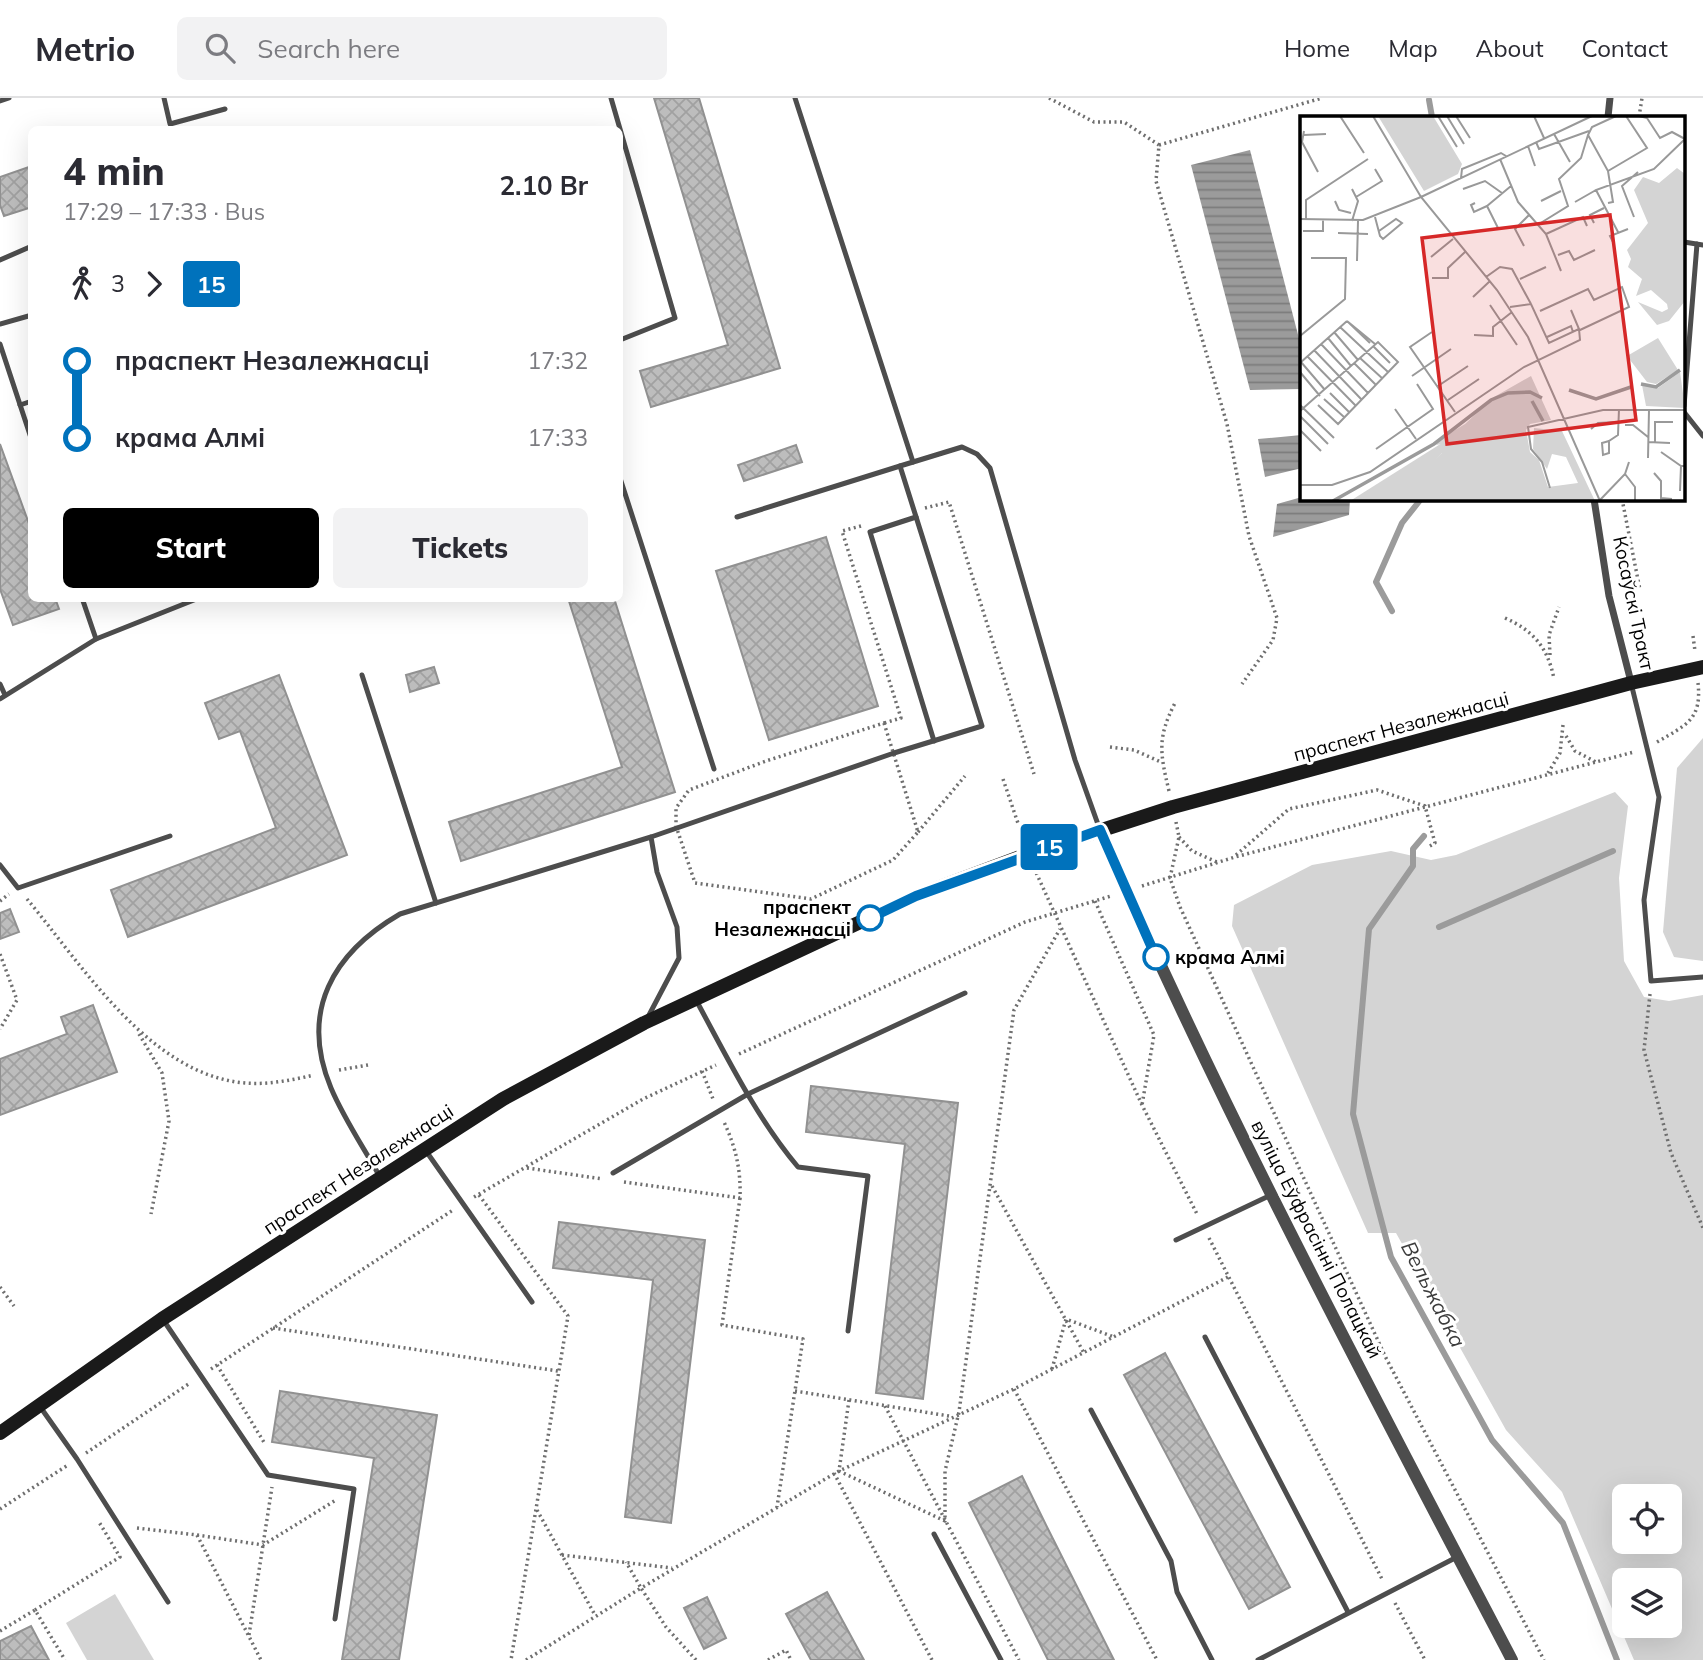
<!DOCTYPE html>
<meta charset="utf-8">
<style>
body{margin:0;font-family:Mulish,sans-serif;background:#f2f2f3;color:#2b2b33;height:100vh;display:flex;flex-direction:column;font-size:26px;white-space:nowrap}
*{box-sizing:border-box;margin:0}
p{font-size:23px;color:#7c7c81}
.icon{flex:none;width:38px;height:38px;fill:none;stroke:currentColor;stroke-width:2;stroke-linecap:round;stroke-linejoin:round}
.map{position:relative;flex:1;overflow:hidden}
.panel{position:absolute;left:28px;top:28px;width:595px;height:476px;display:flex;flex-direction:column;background:#fff;border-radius:10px;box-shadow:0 7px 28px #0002}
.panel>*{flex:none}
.badge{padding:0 14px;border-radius:5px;font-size:24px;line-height:46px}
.controls{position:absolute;left:1612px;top:1386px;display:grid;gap:14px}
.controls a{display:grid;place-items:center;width:70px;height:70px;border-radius:10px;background:#fff;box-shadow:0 7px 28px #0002;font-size:35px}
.map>.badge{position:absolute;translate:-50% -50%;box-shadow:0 0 0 4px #fff}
.legs{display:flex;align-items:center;gap:10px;height:77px;padding:0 35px;font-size:23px}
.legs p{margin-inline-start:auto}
.summary{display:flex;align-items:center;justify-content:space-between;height:119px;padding:0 35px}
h1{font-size:38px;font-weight:800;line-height:52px}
.primary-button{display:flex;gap:14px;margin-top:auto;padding:14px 35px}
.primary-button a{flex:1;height:80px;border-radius:10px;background:#000;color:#fff;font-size:28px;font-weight:800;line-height:80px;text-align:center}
.primary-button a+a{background:#f2f2f3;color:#2b2b33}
ul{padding:0 35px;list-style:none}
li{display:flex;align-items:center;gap:24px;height:77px;font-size:26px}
li i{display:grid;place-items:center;width:10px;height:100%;margin:0 9px;background:currentColor}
li i::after{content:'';width:18px;height:18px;margin:-9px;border:5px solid;border-radius:50%;background:#fff}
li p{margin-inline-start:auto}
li:first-child i{background:linear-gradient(#0000 50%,currentColor 0)}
li:last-child i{background:linear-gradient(currentColor 50%,#0000 0)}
header{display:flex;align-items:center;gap:42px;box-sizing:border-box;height:98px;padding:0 35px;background:#fff;border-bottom:2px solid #e1e1e2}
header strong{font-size:33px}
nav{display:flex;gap:38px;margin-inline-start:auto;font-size:24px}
.search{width:490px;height:63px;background:#f2f2f3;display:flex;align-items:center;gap:18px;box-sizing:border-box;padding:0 24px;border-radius:10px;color:#7c7c81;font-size:26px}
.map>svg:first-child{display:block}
</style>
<header>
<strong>Metrio</strong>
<div class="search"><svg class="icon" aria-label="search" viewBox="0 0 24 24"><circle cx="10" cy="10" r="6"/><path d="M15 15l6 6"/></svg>Search here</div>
<nav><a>Home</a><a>Map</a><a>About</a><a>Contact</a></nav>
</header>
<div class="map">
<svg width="1703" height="1562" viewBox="0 0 1703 1562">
<defs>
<pattern id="water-rules" width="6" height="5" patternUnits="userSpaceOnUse" patternTransform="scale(1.75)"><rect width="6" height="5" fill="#9b9b9b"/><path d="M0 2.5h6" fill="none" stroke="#7c7c7c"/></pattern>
<pattern id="building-cross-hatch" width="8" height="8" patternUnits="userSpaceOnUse" patternTransform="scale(1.75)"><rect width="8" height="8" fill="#bdbdbd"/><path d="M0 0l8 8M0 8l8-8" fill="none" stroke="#a1a1a1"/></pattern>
</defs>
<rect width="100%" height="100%" fill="#fff"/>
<g fill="#d4d4d4" fill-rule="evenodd">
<path d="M1703,640V863L1674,859L1663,834L1677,670Z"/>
<path d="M1615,694L1628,708L1619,780L1624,863L1644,899L1669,903L1703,897V1562H1634L1562,1394L1506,1332L1396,1135H1368L1232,828L1234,807L1312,767L1391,753L1431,762L1456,757ZM1624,1398H1670V1444H1624ZM1624,1482H1670V1528H1624Z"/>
<path d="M115,1496L154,1562H87L66,1525Z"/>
</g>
<g fill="url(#water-rules)">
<path d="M1250,52L1302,252V291L1250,292L1191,67Z"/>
<path d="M1302,337V370L1265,379L1258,341Z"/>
<path d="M1302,399L1350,401L1349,417L1273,439L1277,406Z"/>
</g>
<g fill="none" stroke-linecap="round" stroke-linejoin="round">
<g stroke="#9b9b9b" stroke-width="6">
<path d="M1429,2L1432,19"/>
<path d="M1392,513L1376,484L1402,425L1421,401"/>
<path d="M1424,738L1413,751V768L1369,831L1353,1016L1391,1159L1492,1342L1563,1425L1617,1562"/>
<path d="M1439,829L1613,753"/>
</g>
</g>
<g fill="url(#building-cross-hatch)" stroke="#919191" stroke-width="2">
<path d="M654,0H699L780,270L651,309L640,273L728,247Z"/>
<path d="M32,68V109L4,118L0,107V79Z"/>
<path d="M0,346L32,434V500H55L59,511L13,527L0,491Z"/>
<path d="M796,347L802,364L744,383L738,367Z"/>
<path d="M826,439L878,608L769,642L716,473Z"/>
<path d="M568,500H614L675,694L461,763L449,724L622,669Z"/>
<path d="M434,569L439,585L410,594L406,577Z"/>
<path d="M279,577L347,757L128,839L111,792L276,730L240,633L219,641L205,605Z"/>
<path d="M10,811L19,834L0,841V815Z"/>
<path d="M93,907L117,974L0,1017V961L67,936L61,919Z"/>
<path d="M811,988L958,1005L923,1301L876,1295L905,1046L806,1034Z"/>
<path d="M559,1124L705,1142L671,1425L625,1419L653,1182L553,1170Z"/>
<path d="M1165,1255L1290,1489L1249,1511L1124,1277Z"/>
<path d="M280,1293L437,1317L399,1562H342L374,1360L272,1344Z"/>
<path d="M1022,1378L1046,1427L1114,1562H1048L969,1405Z"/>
<path d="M827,1494L864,1562H811L786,1516Z"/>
<path d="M707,1499L726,1540L704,1551L684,1510Z"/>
<path d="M31,1528L49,1562H0V1543Z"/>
</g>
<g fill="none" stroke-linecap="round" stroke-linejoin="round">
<g stroke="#6f6f6f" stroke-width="3.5" stroke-dasharray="2 3.5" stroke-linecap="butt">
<path d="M1049,0L1094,24H1124L1159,47L1156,83L1227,326L1249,438L1277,520L1273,542L1242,586"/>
<path d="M1639,19L1642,0"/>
<path d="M1159,47L1322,0"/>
<path d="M1622,401L1640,492"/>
<path d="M925,410L949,404L1034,676"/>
<path d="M861,428L842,433L901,620L884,625"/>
<path d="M1505,520C1534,533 1548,550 1554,581"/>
<path d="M1693,538L1695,553"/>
<path d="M1550,557L1549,537L1559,509"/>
<path d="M884,625L918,734L893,762L811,801L695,785L676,728V710L689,692L766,663Z"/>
<path d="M1566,638L1575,653L1596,664"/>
<path d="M1657,644C1686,627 1702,622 1698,585"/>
<path d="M1110,649L1134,652L1161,664"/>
<path d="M1548,675L1560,655L1563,627"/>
<path d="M1003,681L1023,740"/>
<path d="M1169,693C1160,655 1157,640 1175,605"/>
<path d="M1176,724L1179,739L1170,780L1180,809L1385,1258L1544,1562"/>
<path d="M918,734L965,678"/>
<path d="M1179,739L1192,753L1217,764"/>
<path d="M1236,757L1289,711L1377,692L1425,708L1435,745L1428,749"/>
<path d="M1034,770L1142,1007L1198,1118"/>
<path d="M1142,788L1235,759L1634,654"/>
<path d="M27,801C83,868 150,977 245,985C268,987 292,982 314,977"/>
<path d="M0,803L9,796"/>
<path d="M1095,803L1154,937L1142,1007"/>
<path d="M0,856L17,902L0,931"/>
<path d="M1650,896L1644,952L1671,1055L1703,1130"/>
<path d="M139,936L162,975L169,1023L151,1116"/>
<path d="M739,956L1025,824L1111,798"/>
<path d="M339,972L368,967"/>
<path d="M702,973L713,1001"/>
<path d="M527,1070L603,1081"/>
<path d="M624,1084L740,1100C741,1072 736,1050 724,1024"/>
<path d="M992,1088L1084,1255"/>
<path d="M479,1097L568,1218L511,1562"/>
<path d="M474,1099L643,1001L716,967"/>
<path d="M740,1100L722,1227L803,1241L777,1409"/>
<path d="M1209,1140L1383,1483"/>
<path d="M0,1189L14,1208"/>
<path d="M273,1230L558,1273"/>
<path d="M217,1267L265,1346"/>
<path d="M211,1271L453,1112"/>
<path d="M1052,1271L1066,1221L1114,1239"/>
<path d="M1014,1291L1157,1562"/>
<path d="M795,1293L949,1318"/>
<path d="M849,1302L839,1373L945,1423V1373L959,1314L1014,912L1060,831"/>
<path d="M885,1308L1019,1562"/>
<path d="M86,1355L190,1285"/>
<path d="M834,1375L932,1562"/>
<path d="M0,1411L68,1367"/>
<path d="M537,1412L595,1517"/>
<path d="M137,1430L197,1437L261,1562"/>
<path d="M197,1437L263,1447L336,1402"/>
<path d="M562,1457L672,1470"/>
<path d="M1395,1505L1425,1562"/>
<path d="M35,1512L120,1459L99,1424"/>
<path d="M0,1533L35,1512L65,1562"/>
<path d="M249,1537L272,1389"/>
<path d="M526,1562L641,1490L626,1464"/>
<path d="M696,1562L666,1529L641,1490L839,1373L1014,1291L1228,1179"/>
<path d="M768,1562L786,1552L791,1562"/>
</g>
<g stroke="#4d4d4d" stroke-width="5">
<path d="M164,0L170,26L225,11"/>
<path d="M611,0L675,220L620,242"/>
<path d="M795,0L913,364"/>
<path d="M0,3L9,0"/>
<path d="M1684,144L1703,147"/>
<path d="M0,162L32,148"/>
<path d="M0,226L32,217"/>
<path d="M0,246L32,343"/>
<path d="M20,307L32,303"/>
<path d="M1684,308L1697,146"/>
<path d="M1684,314L1703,338"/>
<path d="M900,368L962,349L977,356L990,370L1075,662L1100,732"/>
<path d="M620,380L714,671"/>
<path d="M916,419L870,434L934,643"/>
<path d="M82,500L96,541"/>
<path d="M362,577L436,805"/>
<path d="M1631,585L1659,699L1644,802L1651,883L1703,879"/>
<path d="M0,586L5,597"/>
<path d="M0,601L96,541L199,500"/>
<path d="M0,767L18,790L170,738"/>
<path d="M696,902C727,959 756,1019 798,1069L868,1078L848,1233"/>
<path d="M648,919L679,860L677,829L657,774L651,739L894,655L982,628L900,368L737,419"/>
<path d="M426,1053L532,1204"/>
<path d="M613,1075L748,996L965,895"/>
<path d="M380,1079C364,1050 344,1021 331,990C299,913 333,855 400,816L651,739"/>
<path d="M1176,1142L1271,1097"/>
<path d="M164,1223L268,1377L354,1391L335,1521"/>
<path d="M1205,1239L1348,1514"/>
<path d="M41,1310L77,1361L168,1504"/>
<path d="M1091,1312L1171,1463L1177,1494L1212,1562"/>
<path d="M934,1436L1001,1562"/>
<path d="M1258,1562L1457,1459"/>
</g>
<g stroke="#4d4d4d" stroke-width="7">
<path d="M1608,19L1610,0"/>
<path d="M1594,401L1609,498L1631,584"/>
</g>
<path stroke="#4d4d4d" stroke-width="12" d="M1100,732C1223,1015 1369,1289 1512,1562"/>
<path stroke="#1a1a1a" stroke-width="14" d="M0,1335L162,1221L503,1001L644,925L916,798L1028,756L1173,709L1631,585L1703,569"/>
</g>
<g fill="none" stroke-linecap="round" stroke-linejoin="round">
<g stroke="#fff" stroke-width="16">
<path id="line-1" d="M870,820L916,798L1100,732L1156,859"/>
</g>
<use href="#line-1" stroke="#0072bc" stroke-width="10"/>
</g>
<g fill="#fff" stroke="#0072bc" stroke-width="3.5">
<circle cx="870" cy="820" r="12"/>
<circle cx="1156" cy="859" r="12"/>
</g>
<g text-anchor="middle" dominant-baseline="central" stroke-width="6" stroke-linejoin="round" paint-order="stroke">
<g font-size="19" fill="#000" stroke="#fff">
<text transform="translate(1634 505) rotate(78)">Косаўскі Тракт</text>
<text transform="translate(1401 628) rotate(-15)">праспект Незалежнасці</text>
<text transform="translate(358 1071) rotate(-33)">праспект Незалежнасці</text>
<text transform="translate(1317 1141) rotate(63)">вуліца Еўфрасінні Полацкай</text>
</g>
<g font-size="19" font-weight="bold" fill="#000" stroke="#fff" text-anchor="end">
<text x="851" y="809">праспект<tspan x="851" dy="22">Незалежнасці</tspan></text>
<text x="1175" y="859" text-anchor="start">крама Алмі</text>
</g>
<g font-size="21" font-style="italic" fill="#3c3c3c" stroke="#fff">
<text transform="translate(1434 1196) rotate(63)">Вельжабка</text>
</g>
</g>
<g transform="translate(1300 18)">
<rect width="385" height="385" fill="#fff"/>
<path d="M78,0H133L162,48L158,58L124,75ZM377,52L385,58V185L369,205L357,209L338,186L362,196L368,193L367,188L351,174L336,180L342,163L328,151L331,143L327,134L348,107L334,74L343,61L359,67ZM358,222L378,254L356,268L347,266L327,240ZM380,256L385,292L346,290L342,269L358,272ZM231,260L251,304L230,308L226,314L230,336L239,344L248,371L278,367L266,341L252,338L247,353L233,333L234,312L262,315L295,385H90L142,337V328L136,329L140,323L165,308L194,281Z" fill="#d4d4d4"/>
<path d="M142,327V337L105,376L90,385H50Z" fill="#d4d4d4"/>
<path fill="none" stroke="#9b9b9b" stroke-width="3.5" d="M341,268L356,271L380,254M269,274L296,283L331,271M232,285L243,305M33,385L134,328L191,284L208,277L230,276L242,282"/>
<path fill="none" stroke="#999" stroke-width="2" d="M19,0H40L64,37M73,0L121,81L197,174L228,221L300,385M138,0L157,31M147,0L164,28M156,0L170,22M234,0L244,22M339,0L347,2L360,22L372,16L385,23M4,15L2,26L18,56M254,18L270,46M4,19L26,18M236,26L239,33L289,15M228,30L235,50M200,43L218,86L246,118L261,155M308,55L347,32L326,0M161,62L162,53L201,37L206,40M52,73L58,85L52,105M163,73L185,65L202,77M56,81L82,65L75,53M121,81L292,0M35,85L39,94L51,97M241,85L261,75M275,86L296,74M175,87L171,89L174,96L187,90M308,87L313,86L308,55L288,19L292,11L316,0M75,101L80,120L83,123L102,107L96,103L79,115M334,101L322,70L338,56M0,103L63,104L121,81M6,104V84L68,43M294,107L290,99L304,92M239,108L268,90L259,63L281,42L288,19M198,112L187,90L211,70M3,115H23V104M318,116L296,74L354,53L385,23M38,117L68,118M246,118L283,101L287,110M313,126L310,120L328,113M224,130L215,113L229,99M258,139L269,135L274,144L295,134M131,141L153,123M57,145L58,105M186,161L200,151L212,153L231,188M132,162H148V152L165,136M220,163L246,151M173,181L190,165M190,189L217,229M210,191L231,188L249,227L279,213L271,194M240,195L288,173L294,184L322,171L329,191L280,214M47,205L75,228M47,205L70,227M40,211L88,256M34,216L58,244M132,216L110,231L155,296M174,219L193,220V211L212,196M0,220L45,183L46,142H11M247,221L271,210L273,216M28,222L51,250M21,228L68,277M73,230L90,247M14,234L62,284M7,240L56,290M60,242L83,263M1,246L25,274M0,247L47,205M54,247L76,269M0,256L20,280M112,260L151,233M138,270L168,250M30,277L49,296M24,283L44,301M148,284L179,263M0,289L34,322M95,293L116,323M0,295L78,226L98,246L38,308L18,289M0,300L28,328M325,309H333L348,321M291,313L298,307L318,306M0,314L21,335M309,325L302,327L303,339L309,337V325L318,319L319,293M348,326L370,327M355,326V306H373M76,333L133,293L117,268M361,336L381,350M348,342L349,294M354,357L361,365V382L372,383M325,358L335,371V385M0,369H32L70,356L224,251L280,224L279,213M250,372L242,346L231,333L228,311L303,294H385M380,375L381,350H385M300,384L325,358L329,346"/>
<path fill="#d62828" fill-opacity="0.15" stroke="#d62828" stroke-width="3.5" d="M310,99L336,304L147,328L122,122Z"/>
<rect width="385" height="385" fill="none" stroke="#000" stroke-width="3.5"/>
</g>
</svg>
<div class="controls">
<a><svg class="icon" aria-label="locate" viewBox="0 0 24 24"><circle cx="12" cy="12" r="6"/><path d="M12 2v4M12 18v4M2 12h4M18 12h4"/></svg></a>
<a><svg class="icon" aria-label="layers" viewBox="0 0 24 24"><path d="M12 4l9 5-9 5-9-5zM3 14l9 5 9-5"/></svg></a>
</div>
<b class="badge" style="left:1049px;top:749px;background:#0072bc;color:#fff">15</b>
<section class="panel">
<div class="summary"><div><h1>4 min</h1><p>17:29 – 17:33 · Bus</p></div><b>2.10 Br</b></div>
<div class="legs"><svg class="icon" aria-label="walk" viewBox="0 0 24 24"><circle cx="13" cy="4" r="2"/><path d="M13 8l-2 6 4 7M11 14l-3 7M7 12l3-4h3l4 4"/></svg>3<svg class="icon" aria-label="forward" viewBox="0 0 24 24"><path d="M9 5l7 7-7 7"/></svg><b class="badge" style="background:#0072bc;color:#fff">15</b></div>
<ul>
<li><i style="color:#0072bc"></i><b>праспект Незалежнасці</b><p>17:32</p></li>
<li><i style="color:#0072bc"></i><b>крама Алмі</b><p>17:33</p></li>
</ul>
<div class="primary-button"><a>Start</a><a>Tickets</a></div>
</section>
</div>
